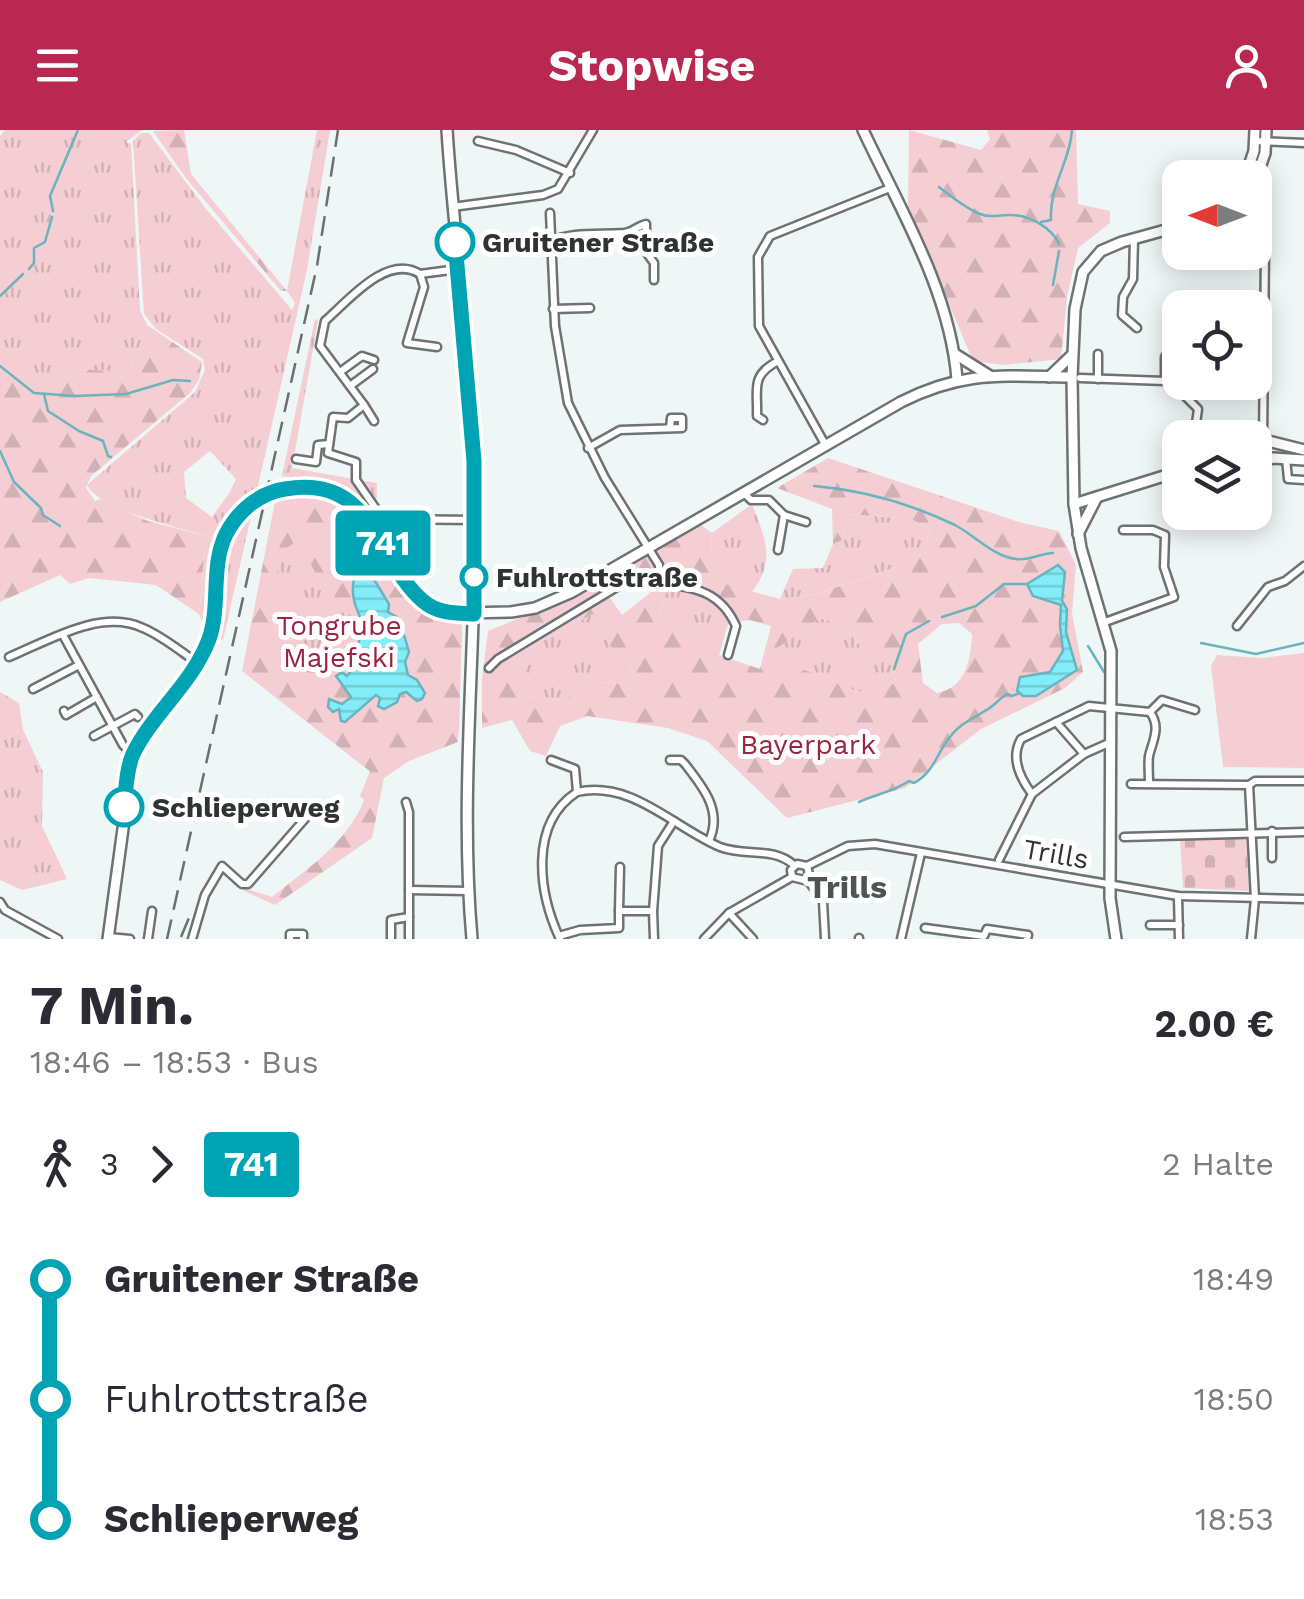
<!DOCTYPE html>
<html lang="de">
<meta charset="utf-8">
<style>
body{margin:0;font-family:"Work Sans",sans-serif;background:#f7f7f7;color:#2b2b33;height:100vh;display:flex;flex-direction:column;font-size:38px;white-space:nowrap}
*{box-sizing:border-box;margin:0}
p{font-size:32px;color:#7c7c81}
.icon{flex:none;width:55px;height:55px;fill:none;stroke:currentColor;stroke-width:2;stroke-linecap:round;stroke-linejoin:round}
.map{position:relative;height:809px;overflow:hidden}
.details{display:flex;flex-direction:column;background:#fff;flex:1}
.details>*{flex:none}
.badge{padding:0 20px;border-radius:8px;font-size:35px;line-height:65px}
.needle{width:65px;rotate:270deg}
.fabs{position:absolute;left:1162px;top:30px;display:grid;gap:20px}
.fabs a{display:grid;place-items:center;width:110px;height:110px;border-radius:20px;background:#fff;box-shadow:0 5px 25px #0003;font-size:50px}
.map>.badge{position:absolute;translate:-50% -50%;box-shadow:0 0 0 5px #fff}
.legs{display:flex;align-items:center;gap:15px;height:110px;padding:0 30px;font-size:32px}
.legs p{margin-inline-start:auto}
.head{display:flex;align-items:center;justify-content:space-between;height:170px;padding:0 30px}
h1{font-size:55px;font-weight:700;line-height:75px}
ul{padding:0 30px;list-style:none}
li{display:flex;align-items:center;gap:35px;height:120px;font-size:38px}
li i{display:grid;place-items:center;width:15px;height:100%;margin:0 12px;background:currentColor}
li i::after{content:'';width:25px;height:25px;margin:-12px;border:8px solid;border-radius:50%;background:#fff}
li p{margin-inline-start:auto}
li:first-child i{background:linear-gradient(#0000 50%,currentColor 0)}
li:last-child i{background:linear-gradient(currentColor 50%,#0000 0)}
header{display:flex;justify-content:space-between;align-items:center;height:130px;padding:0 30px;background:#b92851;color:#fff;font-size:45px;font-weight:700}
.map>svg:first-child{display:block}
</style>
<header><svg class="icon" aria-label="menu" viewBox="0 0 24 24"><path d="M4 6h16M4 12h16M4 18h16"/></svg>Stopwise<svg class="icon" aria-label="person" viewBox="0 0 24 24"><circle cx="12" cy="8" r="4"/><path d="M4 21q1-7 8-7t8 7"/></svg></header>
<div class="map">
<svg width="1304" height="809" viewBox="0 0 1304 809">
<defs>
<pattern id="grass-tufts" width="24" height="20" patternUnits="userSpaceOnUse" patternTransform="scale(2.5)"><rect width="24" height="20" fill="#f4ced2"/><path d="M3 7l-1-3M5 7V3M7 7l1-3M15 17l-1-3M17 17v-4M19 17l1-3" fill="none" stroke="#d2b1b5"/></pattern>
<pattern id="forest-firs" width="22" height="20" patternUnits="userSpaceOnUse" patternTransform="scale(2.5)"><rect width="22" height="20" fill="#f4ced2"/><path d="M5 1l3.5 6h-7zM16 11l3.5 6h-7z" fill="#d2b1b5"/></pattern>
<pattern id="cemetery-stones" width="16" height="16" patternUnits="userSpaceOnUse" patternTransform="scale(2.5)"><rect width="16" height="16" fill="#f4ced2"/><path d="M2 7V4a2 2 0 0 1 4 0v3zM10 15v-3a2 2 0 0 1 4 0v3z" fill="#d2b1b5"/></pattern>
<pattern id="water-rules" width="6" height="5" patternUnits="userSpaceOnUse" patternTransform="scale(2.5)"><rect width="6" height="5" fill="#82ecf8"/><path d="M0 2.5h6" fill="none" stroke="#71cbd5"/></pattern>
</defs>
<rect width="100%" height="100%" fill="#eff6f6"/>
<g fill="url(#grass-tufts)" fill-rule="evenodd">
<path d="M5,0H142L126,12L131,14L140,180L147,195L129,242L75,239L46,252L0,244V6Z"/>
<path d="M317,0H330L307,140L223,510L204,497L199,484L206,406C179,397 99,380 87,355L195,262L205,240L203,229L156,199L144,184L133,11L141,3H149L206,79L292,180L295,173L287,161ZM210,321L236,349L230,362L212,387L186,368L184,342Z"/>
<path d="M315,189L318,191L292,338L377,353L376,385C345,356 323,351 282,346Z"/>
<path d="M286,374L356,390L418,478L433,488L462,497L459,602L369,641L244,542Z"/>
<path d="M752,374C765,408 777,431 751,463L710,450L712,403Z"/>
<path d="M847,384L911,389L930,399L918,430L812,465L780,469L793,439L823,438L833,414L843,410Z"/>
<path d="M685,458L719,476L731,493L728,494L721,519L705,504L662,491L660,482L667,460Z"/>
<path d="M593,484L610,502V516L631,536L629,552L593,553L564,570L526,567V525L539,512Z"/>
<path d="M820,488L843,495L870,527L891,522L903,535L893,554L870,564L846,558L824,546L769,530L772,522Z"/>
<path d="M0,562L19,573L23,600L43,642L42,696L67,749L22,760L0,750Z"/>
</g>
<g fill="url(#forest-firs)" fill-rule="evenodd">
<path d="M184,0L191,44L287,161H281L185,47L153,1Z"/>
<path d="M909,0L981,20L990,9L987,0H1076L1078,74L1110,81V93L1078,118L1067,167L1061,229L1003,235L973,231L908,77Z"/>
<path d="M147,195L202,232L199,250L190,263L91,346L86,358L95,371L100,369L148,391L206,406L199,484L156,455L89,448L70,454L60,445L0,472V244L46,252L75,239L129,242Z"/>
<path d="M828,328L1022,393L1059,401L1076,435L1072,483L1083,542L1065,558L981,599L905,658L787,688L707,611L668,598L587,586L560,596L546,626L530,621L512,590L482,598V549L488,501L601,455L622,485L650,463L633,432L701,395L712,403L710,450L780,469L813,465L918,430L930,399L911,389L847,384L843,410L833,414L832,379L777,358ZM685,458L719,476L731,493L750,490L771,496L760,539L719,525L721,519L705,504L662,491L660,482L667,460ZM593,484L610,502V516L631,536L629,552L593,553L564,570L526,567V525L539,512ZM820,488L843,495L870,527L891,522L903,535L893,554L870,564L846,558L824,546L770,530L772,522ZM959,493L972,504C971,529 966,558 937,563L923,553L918,514L942,494Z"/>
<path d="M276,366L316,367L352,382L417,475L435,487L462,494L458,612L409,631L384,648L372,708L275,775L244,761V758L272,767C306,740 348,712 364,670L360,666L370,641L242,541ZM298,410C306,424 313,441 323,454C341,477 355,476 355,510L333,530L276,526L270,482L281,422ZM354,474L406,507L409,521L405,532L409,546L406,562L400,564L397,572L376,565L345,592L341,591L339,579L352,566L337,546H347L357,535L361,504L366,499Z"/>
</g>
<path fill="url(#cemetery-stones)" d="M1246,708L1249,761L1183,758L1180,710Z"/>
<path fill="#f4ced2" d="M1304,523V638L1223,637L1211,536L1217,525L1262,528Z"/>
<g fill="url(#water-rules)" stroke="#69b4bd" stroke-width="2.5">
<path d="M1058,435L1065,442L1062,471L1067,479L1066,502L1077,540L1036,566H1023L1017,561L1020,547L1050,542L1063,521L1060,495L1061,475L1033,466L1027,454Z"/>
<path d="M367,438L389,474L388,482L399,488L409,522L405,532L408,545L417,550L425,563L422,569L417,571L406,562L400,564L397,572L384,579L378,576L380,568L376,565L345,592L341,591L339,579L333,582L328,577L329,569L342,574L351,567L336,546L342,542L347,546C362,530 352,513 366,499C356,480 348,463 356,442Z"/>
</g>
<g fill="none" stroke-linecap="round" stroke-linejoin="round">
<g stroke="#69b4bd" stroke-width="2.5">
<path d="M939,57C952,67 965,78 980,84C992,89 1001,84 1012,85C1031,86 1052,98 1059,114"/>
<path d="M53,81L50,66L78,0"/>
<path d="M1041,92L1051,90C1049,56 1070,32 1072,0"/>
<path d="M29,139L34,133V118L45,112L52,87"/>
<path d="M1053,155L1059,121"/>
<path d="M0,166L23,144"/>
<path d="M0,236L34,263L75,266L126,264L173,250L190,251"/>
<path d="M44,264L48,281L79,301L103,311L108,326L111,327"/>
<path d="M0,321L14,352L41,378L43,385L60,396"/>
<path d="M814,356C862,360 911,374 955,395C974,405 994,427 1016,429C1028,431 1042,423 1053,423"/>
<path d="M942,487L976,476L1004,454H1026"/>
<path d="M1201,513L1256,524L1304,513"/>
<path d="M1088,516L1104,542"/>
<path d="M894,539L906,504L929,491"/>
<path d="M859,672C876,664 893,662 909,651L914,653C934,642 936,625 949,608C960,593 973,589 988,579C995,575 1000,568 1007,564L1012,566L1020,563"/>
</g>
<g stroke="#6d7373" stroke-width="11">
<g id="street">
<path d="M478,11L516,20L570,43"/>
<path d="M1255,11L1304,13"/>
<path d="M452,77L543,65L558,59L593,0"/>
<path d="M550,83L555,196L568,273L605,348L659,435V454"/>
<path d="M1255,101L1265,119L1263,311"/>
<path d="M1134,109L1133,149L1123,167L1122,185L1137,198"/>
<path d="M548,112C575,101 596,105 624,103C633,102 637,96 646,94V122L654,133V150"/>
<path d="M458,139L420,144C387,123 348,171 325,191L320,216L364,275L348,288L333,287L328,323L356,332V350L383,389L475,390"/>
<path d="M420,144L424,157L407,213L437,217"/>
<path d="M1238,178L1242,170L1249,169"/>
<path d="M553,179L590,178"/>
<path d="M340,242L362,226L374,230"/>
<path d="M1080,248L1165,251L1182,263"/>
<path d="M1098,249V224"/>
<path d="M1165,251V227L1174,212L1180,211"/>
<path d="M350,256L373,239"/>
<path d="M364,275L374,291"/>
<path d="M763,290L757,286C758,258 750,246 778,231"/>
<path d="M1194,308L1198,279L1182,263L1199,262L1203,255"/>
<path d="M826,316L759,196L758,127L770,106L890,58"/>
<path d="M588,318L620,300L682,298V288H671L670,298"/>
<path d="M296,329L316,332L318,315L329,314"/>
<path d="M1286,329L1288,349L1304,350"/>
<path d="M744,363L751,370H769L784,385L778,420"/>
<path d="M784,385L806,392"/>
<path d="M1105,492L1174,467L1164,437L1165,405L1153,400H1123"/>
<path d="M1237,496L1268,457L1285,451L1304,436"/>
<path d="M63,505L123,615L133,625"/>
<path d="M9,527C48,511 101,478 143,498C162,506 179,520 196,532"/>
<path d="M489,538L498,529L635,446C676,460 715,449 736,496L728,525"/>
<path d="M33,559L79,535"/>
<path d="M64,581L66,585L97,567"/>
<path d="M1056,592L1084,624"/>
<path d="M94,606L135,584L138,587"/>
<path d="M551,630L575,639L577,662"/>
<path d="M670,630H681L685,634C703,657 723,681 709,711"/>
<path d="M1149,653C1149,645 1148,634 1149,626C1153,610 1161,597 1150,582"/>
<path d="M1131,654L1249,655L1255,651H1304"/>
<path d="M1249,655L1255,769L1251,809"/>
<path d="M1032,664C1020,648 1010,628 1021,609L1089,576L1150,582L1162,570L1195,580"/>
<path d="M406,672L409,682V809"/>
<path d="M1272,701V728"/>
<path d="M1124,707L1304,702"/>
<path d="M999,730L1032,664L1084,624L1111,612"/>
<path d="M792,747L791,740L797,734L807,736L848,716L875,714L1178,766L1304,769"/>
<path d="M792,747L804,750L809,744L807,736"/>
<path d="M807,749L823,771L825,809"/>
<path d="M409,760L468,761"/>
<path d="M1178,766L1179,809"/>
<path d="M0,772L5,780L58,809"/>
<path d="M619,781L620,737"/>
<path d="M653,781L654,809"/>
<path d="M729,783L753,809"/>
<path d="M1150,795H1179"/>
<path d="M925,798L984,806L987,799L1028,805L1027,809"/>
<path d="M559,806L580,800L619,798V781H653L658,716L674,691"/>
<path d="M108,807L130,809"/>
<path d="M148,809L152,781"/>
<path d="M192,809L205,765L222,736L242,754H248L317,675"/>
<path d="M290,809V804H303V809"/>
<path d="M391,809V790L409,787"/>
<path d="M560,809C539,764 528,694 577,662C632,650 673,697 720,717C746,727 772,716 794,735"/>
<path d="M704,809L729,783L792,747"/>
<path d="M859,809V808"/>
<path d="M901,809L921,723"/>
</g>
</g>
<g stroke="#6d7373" stroke-width="14">
<g id="secondary">
<path d="M447,0C454,111 471,221 474,332C480,491 458,650 472,809"/>
<path d="M863,0C900,79 950,161 957,249"/>
<path d="M1245,48L1254,21L1255,0"/>
<path d="M1255,52L1265,23L1266,0"/>
<path d="M955,224L990,246"/>
<path d="M1049,247L1072,225"/>
<path d="M1256,324L1259,314L1268,311L1304,320"/>
<path d="M1256,324L1265,331L1273,328L1304,330"/>
<path d="M1074,374L1180,341"/>
<path d="M1078,404L1097,367"/>
<path d="M108,809L133,625L203,523L213,493L220,418L229,399L254,371L271,362L306,357L325,361L351,373L375,401L414,461L437,480L463,483L511,482L535,478L572,462L901,272C964,240 1004,246 1072,247"/>
<path d="M1116,809L1110,768L1111,521L1081,418L1074,374L1072,247L1075,179L1083,142L1101,121L1122,112L1180,96"/>
</g>
</g>
<use href="#street" stroke="#fff" stroke-width="6"/>
<use href="#secondary" stroke="#fff" stroke-width="9"/>
<g stroke="#6a6f6f" stroke-width="2.5" stroke-dasharray="20 10" stroke-linecap="butt">
<path d="M181,807L191,783"/>
<path d="M167,809L317,136L338,0"/>
</g>
</g>
<g fill="none" stroke-linecap="round" stroke-linejoin="round">
<g stroke="#fff" stroke-width="22">
<path id="line-1" d="M124,677C126,661 126,640 133,624C153,583 193,553 209,509C221,475 210,437 226,404C238,381 259,363 285,359C375,344 375,430 423,471C438,484 456,483 474,484V331L455,112"/>
</g>
<use href="#line-1" stroke="#00a3b4" stroke-width="15"/>
</g>
<g fill="#fff" stroke="#00a3b4" stroke-width="5">
<circle cx="455" cy="112" r="18"/>
<circle cx="474" cy="447" r="12"/>
<circle cx="124" cy="677" r="18"/>
</g>
<g text-anchor="middle" dominant-baseline="central" stroke-width="10" stroke-linejoin="round" paint-order="stroke">
<g font-size="28" font-weight="bold" fill="#303333" stroke="#fff" text-anchor="start">
<text x="482" y="112">Gruitener Straße</text>
<text x="496" y="447">Fuhlrottstraße</text>
<text x="152" y="677">Schlieperweg</text>
</g>
<g font-size="28" fill="#9a2343" stroke="#fff">
<text x="339" y="495">Tongrube<tspan x="339" dy="32">Majefski</tspan></text>
<text x="808" y="614">Bayerpark</text>
</g>
<g font-size="28" fill="#303333" stroke="#fff">
<text transform="translate(1056 724) rotate(10)">Trills</text>
</g>
<g font-size="32" font-weight="bold" fill="#4e5354" stroke="#fff">
<text x="847" y="757">Trills</text>
</g>
</g>
</svg>
<div class="fabs">
<a><svg class="needle" viewBox="-14 -14 28 28"><path d="M0-13l5 13h-10z" fill="#e53935"/><path d="M0 13l5-13h-10z" fill="#7c7c81"/></svg></a>
<a><svg class="icon" aria-label="locate" viewBox="0 0 24 24"><circle cx="12" cy="12" r="6"/><path d="M12 2v4M12 18v4M2 12h4M18 12h4"/></svg></a>
<a><svg class="icon" aria-label="layers" viewBox="0 0 24 24"><path d="M12 4l9 5-9 5-9-5zM3 14l9 5 9-5"/></svg></a>
</div>
<b class="badge" style="left:383px;top:413px;background:#00a3b4;color:#fff">741</b>
</div>
<section class="details">
<div class="head"><div><h1>7 Min.</h1><p>18:46 – 18:53 · Bus</p></div><b>2.00 €</b></div>
<div class="legs"><svg class="icon" aria-label="walk" viewBox="0 0 24 24"><circle cx="13" cy="4" r="2"/><path d="M13 8l-2 6 4 7M11 14l-3 7M7 12l3-4h3l4 4"/></svg>3<svg class="icon" aria-label="forward" viewBox="0 0 24 24"><path d="M9 5l7 7-7 7"/></svg><b class="badge" style="background:#00a3b4;color:#fff">741</b><p>2 Halte</p></div>
<ul>
<li><i style="color:#00a3b4"></i><b>Gruitener Straße</b><p>18:49</p></li>
<li><i style="color:#00a3b4"></i><span>Fuhlrottstraße</span><p>18:50</p></li>
<li><i style="color:#00a3b4"></i><b>Schlieperweg</b><p>18:53</p></li>
</ul>
</section>
